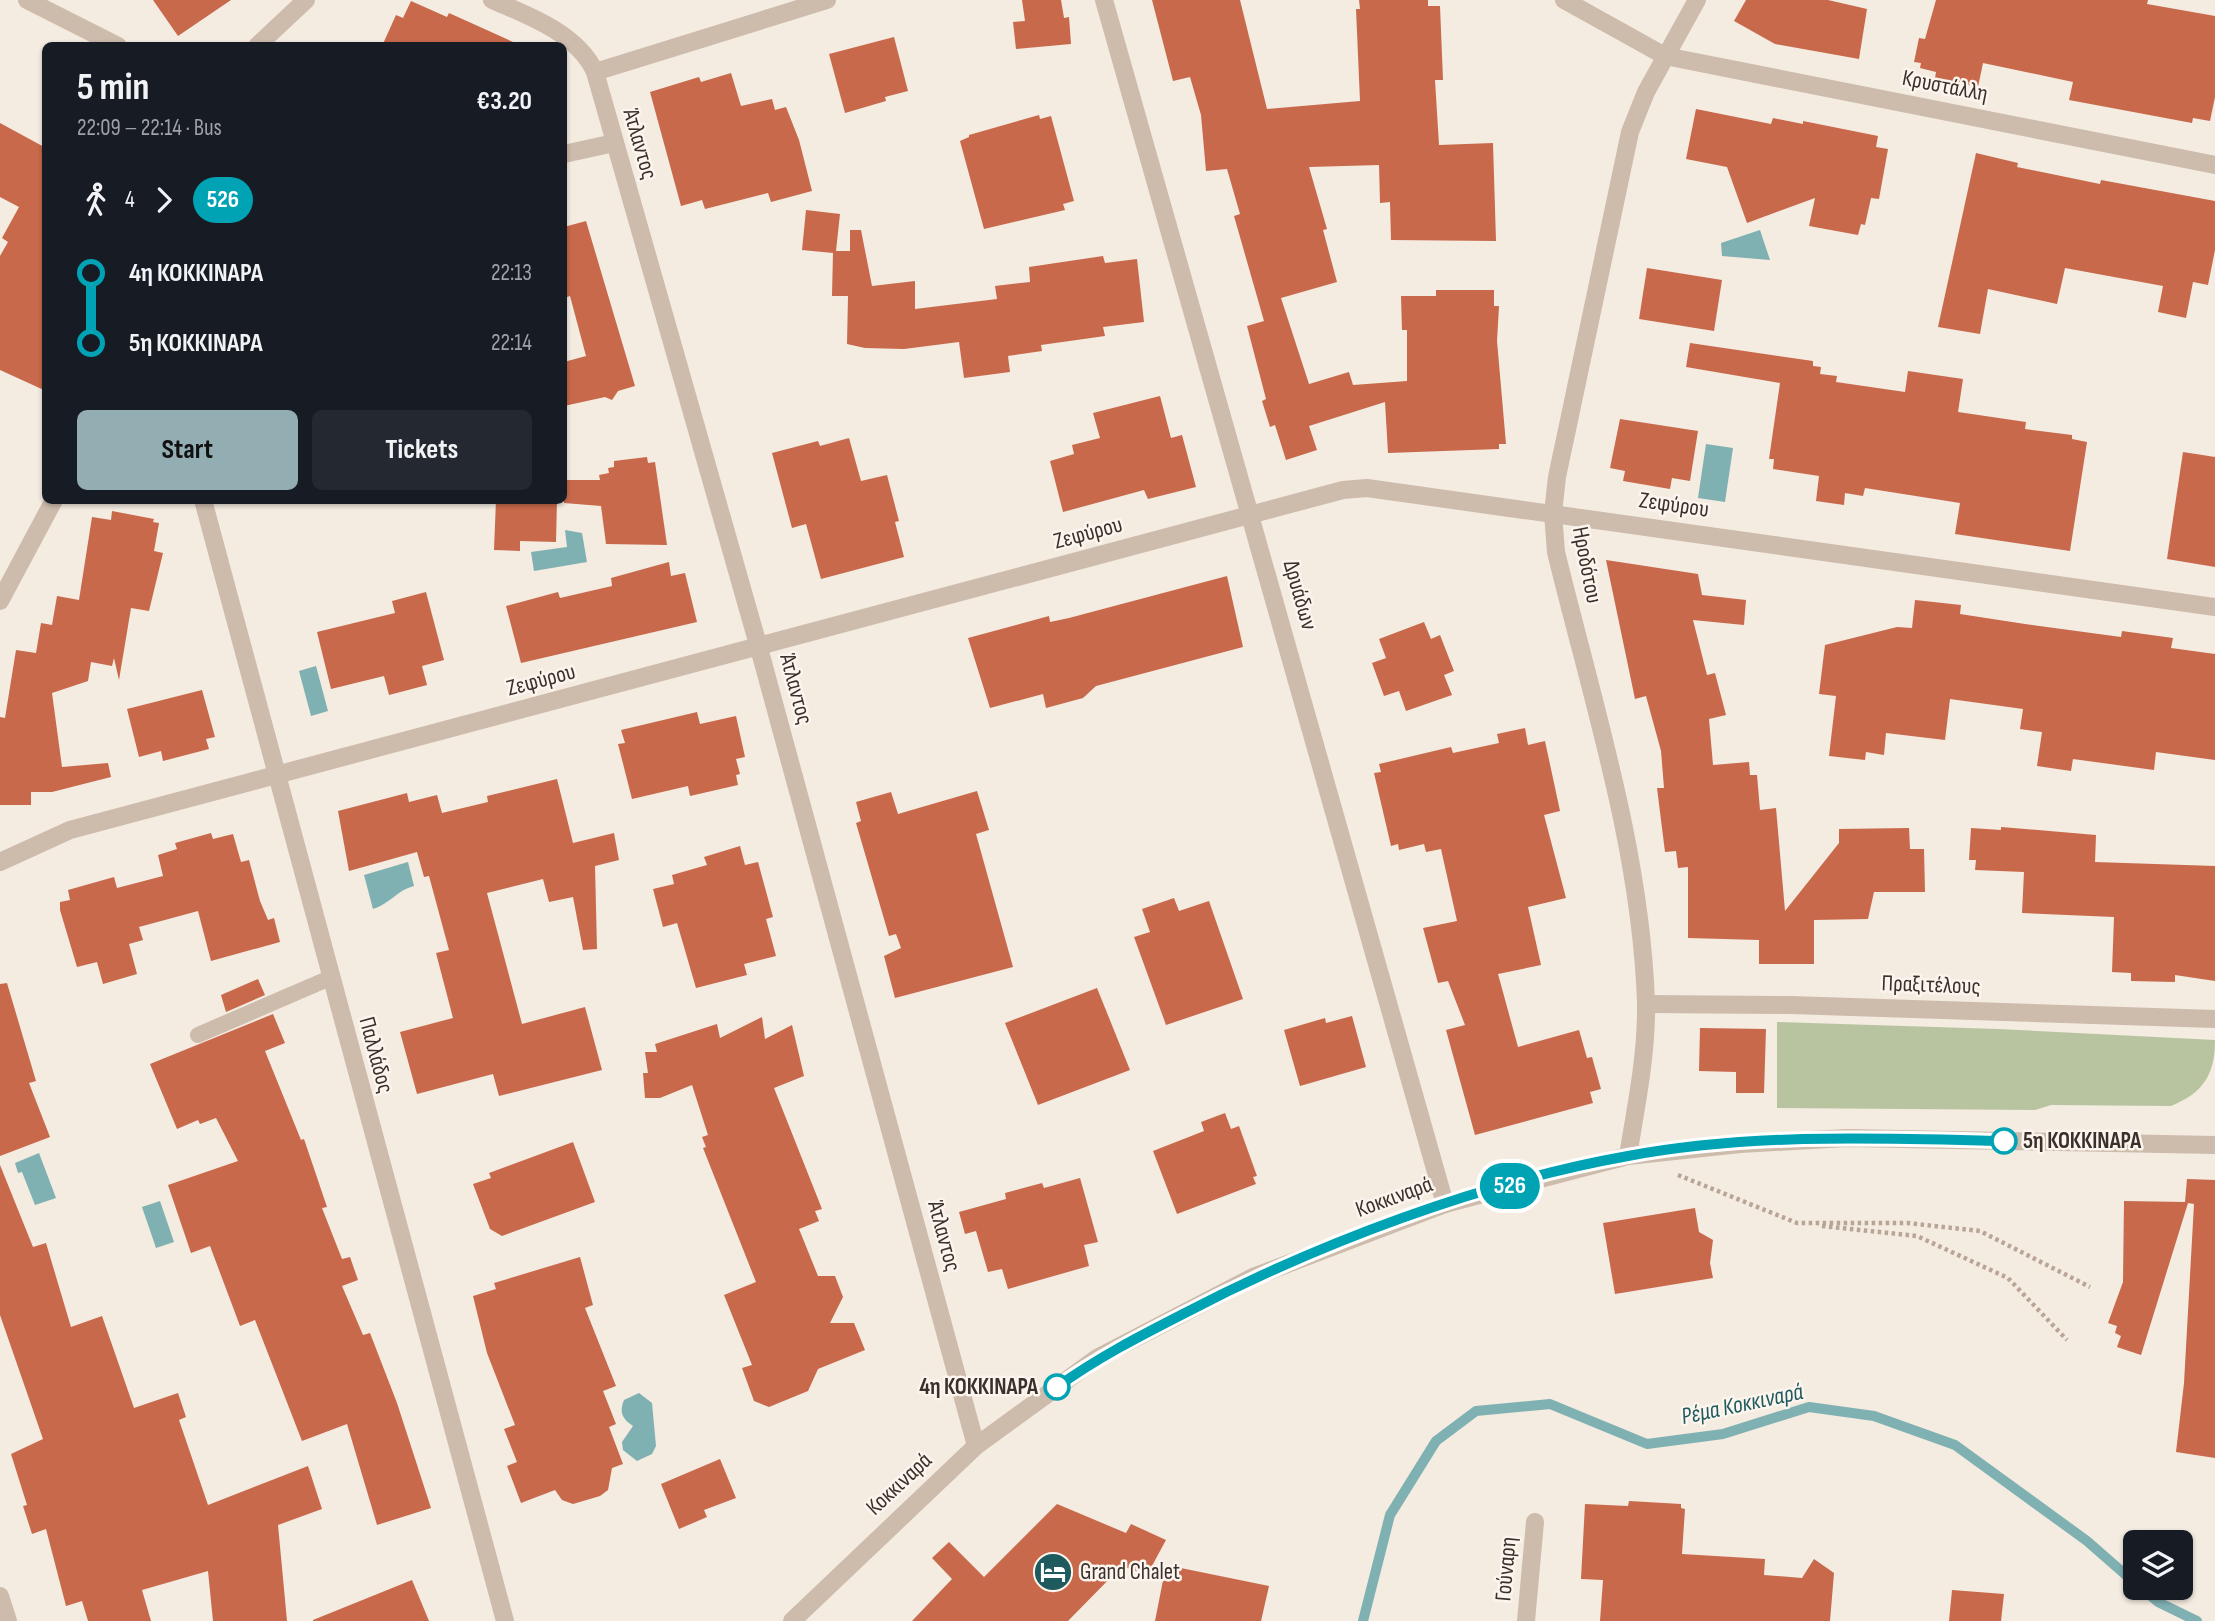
<!DOCTYPE html>
<meta charset="utf-8">
<style>
body{margin:0;font-family:"Sofia Sans Condensed",sans-serif;background:#242831;color:#f1f3f6;height:100vh;display:flex;flex-direction:column;font-size:26px;white-space:nowrap}
*{box-sizing:border-box;margin:0}
p{font-size:23px;color:#9ea1a6}
.icon{flex:none;width:38px;height:38px;fill:none;stroke:currentColor;stroke-width:2;stroke-linecap:round;stroke-linejoin:round}
.map{position:relative;flex:1;overflow:hidden}
.side{position:absolute;left:42px;top:42px;width:525px;height:462px;display:flex;flex-direction:column;background:#171b24;border-radius:10px;box-shadow:0 2px 5px #0004}
.side>*{flex:none}
.badge{padding:0 14px;border-radius:23px;font-size:24px;line-height:46px}
.controls{position:absolute;left:2123px;top:1530px;display:grid;gap:14px}
.controls a{display:grid;place-items:center;width:70px;height:70px;border-radius:10px;background:#171b24;box-shadow:0 2px 5px #0004;font-size:35px}
.map>.badge{position:absolute;translate:-50% -50%;box-shadow:0 0 0 4px #fff}
.legs{display:flex;align-items:center;gap:10px;height:77px;padding:0 35px;font-size:23px}
.legs p{margin-inline-start:auto}
.headline{display:flex;align-items:center;justify-content:space-between;height:119px;padding:0 35px}
h1{font-size:38px;font-weight:700;line-height:52px}
.action{display:flex;gap:14px;margin-top:auto;padding:14px 35px}
.action a{flex:1;height:80px;border-radius:10px;background:#92aeb2;color:#111;font-size:28px;font-weight:700;line-height:80px;text-align:center}
.action a+a{background:#242831;color:#f1f3f6}
ul{padding:0 35px;list-style:none}
li{display:flex;align-items:center;gap:24px;height:70px;font-size:26px}
li i{display:grid;place-items:center;width:10px;height:100%;margin:0 9px;background:currentColor}
li i::after{content:'';width:18px;height:18px;margin:-9px;border:5px solid;border-radius:50%;background:#171b24}
li p{margin-inline-start:auto}
li:first-child i{background:linear-gradient(#0000 50%,currentColor 0)}
li:last-child i{background:linear-gradient(currentColor 50%,#0000 0)}
.map>svg:first-child{display:block}
</style>
<div class="map">
<svg width="2215" height="1621" viewBox="0 0 2215 1621">
<rect width="100%" height="100%" fill="#f4ebe1"/>
<path fill="#b8c4a0" d="M1777,1022L1998,1029L2215,1040C2215,1075 2203,1093 2171,1106L2051,1105L2035,1110L1777,1108Z"/>
<g fill="#7fb0b2">
<path d="M1760,230L1770,260L1722,256L1721,243Z"/>
<path d="M1706,444L1733,448L1725,502L1698,498Z"/>
<path d="M565,530L582,533L587,562L534,571L531,552L567,547Z"/>
<path d="M316,666L328,711L311,716L299,671Z"/>
<path d="M408,862L414,886C397,890 390,904 373,909L364,875Z"/>
<path d="M39,1153L56,1198L35,1205L22,1172L18,1173L15,1163Z"/>
<path d="M160,1201L174,1242L156,1248L142,1207Z"/>
<path d="M639,1393L652,1403L656,1446L652,1454L637,1461L623,1450L622,1442L633,1426C622,1419 619,1412 624,1400Z"/>
</g>
<g fill="none" stroke-linecap="round" stroke-linejoin="round">
<g stroke="#7fb0b2" stroke-width="10">
<path d="M2140,1587L2158,1602L2197,1621"/>
<path d="M1363,1621L1390,1515L1436,1441L1476,1411L1550,1404L1647,1444L1723,1434L1809,1407L1874,1416L1955,1445L2087,1541L2135,1583"/>
</g>
</g>
<g fill="#c8694b">
<path d="M153,0H231L178,36Z"/>
<path d="M1022,0H1061L1064,18L1069,17L1071,44L1016,49L1013,22L1025,21Z"/>
<path d="M1152,0H1240L1267,109L1360,101L1356,9H1360L1359,0H1428V6H1440L1443,80H1435L1439,145L1493,143L1496,241L1391,240L1390,202L1380,203L1379,165L1309,167L1327,229L1323,230L1337,282L1281,298L1309,384L1349,372L1353,385L1407,381V330H1402L1401,296H1436V290H1494V306H1499L1497,341L1506,444H1499V449L1388,453L1385,402L1309,426L1317,450L1286,460L1275,425L1270,427L1262,401L1266,399L1247,326L1264,321L1234,216L1240,214L1227,169L1206,171L1201,115L1190,77L1173,81Z"/>
<path d="M1746,0H1828L1867,9L1859,59L1775,44L1734,21Z"/>
<path d="M1936,0H2148L2147,4L2215,16V97L2210,121L2193,118L2192,123L2069,100L2073,82L1983,63L1978,87L1935,78L1936,72L1920,68L1921,63L1914,62L1919,38L1925,39Z"/>
<path d="M411,1L447,17L449,13L522,46H382L396,15L403,18Z"/>
<path d="M894,37L908,91L885,97L886,101L845,113L829,54Z"/>
<path d="M731,73L741,106L772,99L775,110L786,107L799,140L812,191L771,202L768,193L705,209L702,200L681,206L650,92L699,77L701,82Z"/>
<path d="M1696,109L1771,124L1773,118L1803,124V121L1878,136L1876,147L1888,149L1879,199L1871,198L1865,225L1861,224L1858,235L1809,226L1815,198L1747,223L1727,167L1686,159Z"/>
<path d="M1039,115L1040,119L1051,116L1074,201L1063,204L1065,210L984,229L960,141L969,137V135Z"/>
<path d="M0,123L46,148V391L0,370V256L8,242L2,238L19,207L0,197Z"/>
<path d="M1976,153L2018,163L2017,167L2100,184L2101,180L2215,201V250L2208,285L2193,282L2186,318L2158,312L2163,286L2065,268L2057,304L1988,289L1980,334L1938,327Z"/>
<path d="M806,210L840,214L836,251H850V230H861L872,286L915,281V309L997,299L995,286L1030,282L1029,267L1103,256L1105,263L1137,259L1144,322L1103,327L1105,336L1041,345L1042,351L1008,356L1010,372L964,378L959,342L904,349L865,348L847,344L848,296H832L833,253L802,250Z"/>
<path d="M586,221L635,386L618,391L612,400L605,397L564,406V362L586,356L570,296L564,298V227Z"/>
<path d="M1647,268L1722,280L1714,331L1639,319Z"/>
<path d="M1690,343L1813,361V366L1821,367L1820,374L1837,376L1836,382L1905,392L1908,371L1963,379L1958,412L2026,422L2025,429L2072,435V439L2087,442L2070,551L1955,534L1960,503L1865,488L1863,496L1845,493L1844,505L1816,501L1819,476L1773,469L1774,459H1769L1780,383L1686,367Z"/>
<path d="M1160,396L1171,438L1182,435L1196,487L1148,499L1144,490L1063,512L1050,461L1074,454L1072,445L1100,438L1093,413Z"/>
<path d="M1620,419L1698,431L1690,481L1672,478L1670,489L1623,481L1625,471L1610,468Z"/>
<path d="M849,438L861,481L887,475L899,521L895,522L904,557L821,579L806,524L792,528L772,453L818,441L820,446Z"/>
<path d="M2183,452L2215,457V567L2167,559Z"/>
<path d="M647,457L648,463L655,462L667,545L606,544L601,506L564,503V480H600L599,475L609,473L608,468L614,467V461Z"/>
<path d="M496,500H557L556,542L520,541V551L494,550Z"/>
<path d="M112,511L154,519L153,522L159,523L154,551L163,553L149,611L131,608L119,680L114,658L112,666L91,662L88,681L52,693L62,767L108,763L111,777L52,792H31V805H0V717L5,718L16,650L36,653L41,623L52,625L57,596L79,600L92,517L111,520Z"/>
<path d="M1606,560L1698,574L1702,595L1746,600L1744,625L1693,620L1707,675L1715,673L1726,715L1709,719L1713,765L1749,762L1750,775H1757L1760,810L1776,808L1785,911L1839,843V829L1909,828L1910,849H1924L1925,892H1874L1868,919L1814,920V964H1759V940L1688,938V867L1678,868L1676,851L1665,852L1657,788H1664L1661,751L1646,696L1635,699Z"/>
<path d="M669,562L671,576L685,573L697,622L521,663L506,606L558,592L560,598L612,586L611,578Z"/>
<path d="M1227,576L1243,647L1096,686L1083,698L1046,708L1043,694L990,708L968,638L1049,616L1050,622L1069,618Z"/>
<path d="M426,592L444,660L422,666L427,685L389,695L384,676L331,689L317,632L395,613L392,601Z"/>
<path d="M1915,600L1961,605L1960,614L2025,624L2121,637L2122,631L2173,638L2171,648L2215,654V760L2156,752L2154,770L2073,759L2071,771L2037,766L2042,732L2020,729L2023,709L1950,699L1945,740L1886,733L1884,755L1866,752L1865,760L1829,756L1836,696L1819,694L1825,645L1897,627L1912,628Z"/>
<path d="M1424,622L1431,639L1440,635L1454,671L1444,675L1452,695L1406,711L1399,691L1384,696L1372,663L1386,658L1379,639Z"/>
<path d="M202,690L215,737L206,739L209,749L163,761L161,751L139,757L127,709Z"/>
<path d="M697,712L700,724L736,716L745,757L736,759L740,774L736,775L738,785L690,796L688,786L632,799L618,744L625,743L621,730Z"/>
<path d="M1525,728L1528,745L1545,741L1560,811L1544,815L1566,898L1528,907L1541,965L1498,974L1518,1047L1579,1030L1587,1058L1592,1057L1601,1089L1590,1092L1593,1103L1475,1135L1446,1030L1465,1025L1448,981L1438,983L1423,928L1457,921L1441,849L1426,852L1424,844L1399,850L1398,844L1391,846L1374,773L1381,772L1379,764L1451,747L1453,753L1499,743L1497,734Z"/>
<path d="M557,779L573,843L614,833L619,860L595,866L597,949L583,950L573,897L549,902L543,879L487,893L522,1024L585,1007L602,1070L499,1096L493,1074L417,1094L400,1032L453,1018L436,953L449,950L429,876L424,877L417,852L349,871L338,811L407,793L409,802L437,795L442,813L488,802L487,796Z"/>
<path d="M977,791L989,830L976,834L1013,967L895,998L884,956L901,948L896,934L889,936L856,823L861,821L856,802L891,792L898,814Z"/>
<path d="M2001,827L2096,835L2095,862L2215,866V981L2175,975V982L2131,981V973L2112,972L2114,917L2022,913L2024,872L1975,870L1976,860H1969L1971,828L2001,830Z"/>
<path d="M211,833L213,839L233,834L241,862L249,860L260,901L268,920L274,918L280,942L211,961L198,911L139,927L143,940L129,944L137,974L103,984L97,962L77,967L60,910V902L70,900L68,890L114,877L117,888L163,876L158,855L177,849L175,843Z"/>
<path d="M740,846L745,865L758,862L773,917L766,919L776,956L744,964L747,975L696,988L677,923L663,927L653,889L674,884L672,875L707,865L704,857Z"/>
<path d="M1174,898L1179,911L1209,901L1243,999L1166,1025L1134,937L1150,932L1142,909Z"/>
<path d="M258,979L265,995L226,1012L221,995Z"/>
<path d="M7,983L36,1081L29,1083L50,1137L0,1156V984Z"/>
<path d="M1097,988L1130,1070L1038,1105L1005,1023Z"/>
<path d="M273,1014L285,1043L265,1051L301,1140L304,1139L327,1207L322,1208L342,1259L350,1257L358,1280L342,1286L363,1335L370,1333L397,1403L431,1508L377,1525L347,1424L302,1441L255,1320L240,1326L210,1246L191,1253L168,1185L238,1161L216,1118L200,1124L198,1120L177,1129L150,1064Z"/>
<path d="M1352,1016L1366,1067L1300,1086L1284,1030L1325,1018L1326,1023Z"/>
<path d="M762,1017L765,1039L792,1025L804,1076L774,1088L822,1209L815,1211L819,1221L799,1229L818,1276H835L843,1297L830,1323H854L865,1350L818,1369L808,1391L769,1407L754,1401L742,1368L752,1365L724,1295L756,1282L703,1148L706,1147L702,1137L708,1135L692,1085L660,1098H645L643,1073H648L645,1052H657L655,1044L717,1024L720,1038Z"/>
<path d="M1700,1028L1766,1029L1764,1093H1736V1072L1699,1071Z"/>
<path d="M1225,1113L1231,1129L1239,1126L1257,1176L1253,1177L1256,1184L1177,1214L1153,1151L1204,1131L1201,1122Z"/>
<path d="M573,1142L595,1202L502,1236L490,1229L473,1184L491,1178L489,1173Z"/>
<path d="M0,1165L33,1247L46,1243L71,1327L102,1316L134,1408L178,1393L186,1417L179,1420L208,1505L308,1466L322,1509L278,1525L287,1621H213L208,1571L142,1590L151,1621H88L82,1601L66,1606L46,1529L32,1534L23,1506L27,1505L11,1454L43,1439L0,1315Z"/>
<path d="M1080,1178L1098,1242L1084,1245L1089,1266L1008,1289L1002,1269L988,1272L976,1231L965,1234L959,1212L1006,1199L1005,1193L1042,1183L1044,1188Z"/>
<path d="M2187,1179L2215,1180V1458L2176,1452L2184,1383L2194,1204L2188,1203L2141,1355L2117,1347L2121,1336L2115,1333L2117,1326L2108,1323L2123,1282L2124,1201L2185,1202Z"/>
<path d="M1695,1208L1699,1232L1713,1240L1710,1263L1713,1278L1615,1294L1603,1223Z"/>
<path d="M580,1257L593,1305L585,1308L616,1386L603,1391L616,1424L609,1427L623,1464L612,1468L608,1490L600,1496L573,1504L562,1500L555,1490L521,1503L507,1466L517,1462L504,1429L515,1425L487,1353L473,1296L496,1289L494,1283Z"/>
<path d="M720,1459L736,1498L704,1510L707,1517L679,1529L661,1484Z"/>
<path d="M1629,1501L1681,1504V1508L1685,1509L1682,1554L1765,1559L1764,1575L1802,1578L1814,1559L1834,1573L1830,1621H1600L1603,1580L1581,1579L1585,1504L1628,1506Z"/>
<path d="M1057,1504L1126,1533L1131,1524L1166,1540L1147,1575L1122,1566L1068,1621H912L952,1579L932,1558L949,1542L984,1577Z"/>
<path d="M1166,1565L1269,1586L1261,1621H1155Z"/>
<path d="M412,1580L429,1621H313V1620Z"/>
<path d="M1952,1590L2004,1594L2001,1621H1949Z"/>
</g>
<g fill="none" stroke-linecap="round" stroke-linejoin="round">
<g stroke="#b9a596" stroke-width="4.5" stroke-dasharray="3.5 3.5" stroke-linecap="butt">
<path d="M1678,1175L1797,1223H1907L1980,1231L2090,1287"/>
<path d="M1822,1226L1917,1236L2008,1278L2067,1340"/>
</g>
<path stroke="#cdbbac" stroke-width="16" d="M198,1035L330,978"/>
<g stroke="#cdbbac" stroke-width="18">
<path d="M27,0L118,46"/>
<path d="M492,0C528,15 578,34 595,72L759,648L976,1446"/>
<path d="M1104,0L1445,1204"/>
<path d="M1564,0L1665,56L2215,165"/>
<path d="M257,46L306,0"/>
<path d="M595,72L827,0"/>
<path d="M564,154L614,143"/>
<path d="M203,500L505,1621"/>
<path d="M0,601L54,500"/>
<path d="M0,862L70,830L1343,490L1367,488L2215,607"/>
<path d="M1646,1004L1791,1005L2215,1019"/>
<path d="M1628,1156C1636,1106 1647,1054 1646,1003C1641,850 1592,700 1556,552L1553,513L1557,477L1630,132L1646,92L1697,0"/>
<path d="M0,1596L8,1621"/>
<path d="M1526,1621L1535,1522"/>
</g>
<path stroke="#cdbbac" stroke-width="18" d="M792,1621L976,1446L1097,1358L1253,1277L1445,1204L1628,1156L1740,1144L1847,1138L2215,1145"/>
</g>
<g fill="none" stroke-linecap="round" stroke-linejoin="round">
<g stroke="#fff" stroke-width="16">
<path id="line-1" d="M1057,1387C1097,1358 1140,1336 1185,1313C1317,1244 1481,1182 1628,1156C1751,1133 1879,1138 2004,1141"/>
</g>
<use href="#line-1" stroke="#00a3b4" stroke-width="10"/>
</g>
<defs>
<g id="hotel-disc" transform="scale(2.0125)"><circle r="9.5" fill="#1f5a5e" stroke="#fbf5ee"/><path d="M-6-4.5h1.5V1H6V5H4.5V3h-9V5H-6ZM-4 0a1.8 1.8 0 1 1 3.6 0ZM.5 0V-2.5h3Q6-2.5 6 0Z" fill="#fff"/></g>
</defs>
<g fill-rule="evenodd">
<use href="#hotel-disc" x="1053" y="1572"/>
</g>
<g fill="#fff" stroke="#00a3b4" stroke-width="3.5">
<circle cx="2004" cy="1141" r="12"/>
<circle cx="1057" cy="1387" r="12"/>
</g>
<g text-anchor="middle" dominant-baseline="central" stroke-width="5" stroke-linejoin="round" paint-order="stroke">
<g font-size="23" fill="#3b302b" stroke="#fbf5ee">
<text transform="translate(1945 86) rotate(11)">Κρυστάλλη</text>
<text transform="translate(640 144) rotate(74)">Άτλαντος</text>
<text transform="translate(1674 505) rotate(8)">Ζεφύρου</text>
<text transform="translate(1088 533) rotate(-15)">Ζεφύρου</text>
<text transform="translate(1587 565) rotate(79)">Ηροδότου</text>
<text transform="translate(1300 595) rotate(74)">Δρυάδων</text>
<text transform="translate(541 680) rotate(-15)">Ζεφύρου</text>
<text transform="translate(796 689) rotate(75)">Άτλαντος</text>
<text transform="translate(1931 985) rotate(2)">Πραξιτέλους</text>
<text transform="translate(376 1055) rotate(75)">Παλλάδος</text>
<text transform="translate(1394 1197) rotate(-20)">Κοκκιναρά</text>
<text transform="translate(944 1236) rotate(75)">Άτλαντος</text>
<text transform="translate(899 1484) rotate(-43)">Κοκκιναρά</text>
<text transform="translate(1506 1569) rotate(-85)">Γούναρη</text>
</g>
<g font-size="23" font-weight="bold" fill="#3b302b" stroke="#fbf5ee" text-anchor="start">
<text x="2023" y="1141">5η ΚΟΚΚΙΝΑΡΑ</text>
<text x="1038" y="1387" text-anchor="end">4η ΚΟΚΚΙΝΑΡΑ</text>
</g>
<g font-size="23" fill="#3b302b" stroke="#fbf5ee" text-anchor="start">
<text x="1080" y="1572">Grand Chalet</text>
</g>
<g font-size="24" font-style="italic" fill="#1f5a5e" stroke="#fbf5ee">
<text transform="translate(1742 1404) rotate(-12)">Ρέμα Κοκκιναρά</text>
</g>
</g>
</svg>
<div class="controls">
<a><svg class="icon" aria-label="layers" viewBox="0 0 24 24"><path d="M12 4l9 5-9 5-9-5zM3 14l9 5 9-5"/></svg></a>
</div>
<b class="badge" style="left:1510px;top:1186px;background:#00a3b4;color:#fff">526</b>
<section class="side">
<div class="headline"><div><h1>5 min</h1><p>22:09 – 22:14 · Bus</p></div><b>€3.20</b></div>
<div class="legs"><svg class="icon" aria-label="walk" viewBox="0 0 24 24"><circle cx="13" cy="4" r="2"/><path d="M13 8l-2 6 4 7M11 14l-3 7M7 12l3-4h3l4 4"/></svg>4<svg class="icon" aria-label="forward" viewBox="0 0 24 24"><path d="M9 5l7 7-7 7"/></svg><b class="badge" style="background:#00a3b4;color:#fff">526</b></div>
<ul>
<li><i style="color:#00a3b4"></i><b>4η ΚΟΚΚΙΝΑΡΑ</b><p>22:13</p></li>
<li><i style="color:#00a3b4"></i><b>5η ΚΟΚΚΙΝΑΡΑ</b><p>22:14</p></li>
</ul>
<div class="action"><a>Start</a><a>Tickets</a></div>
</section>
</div>
